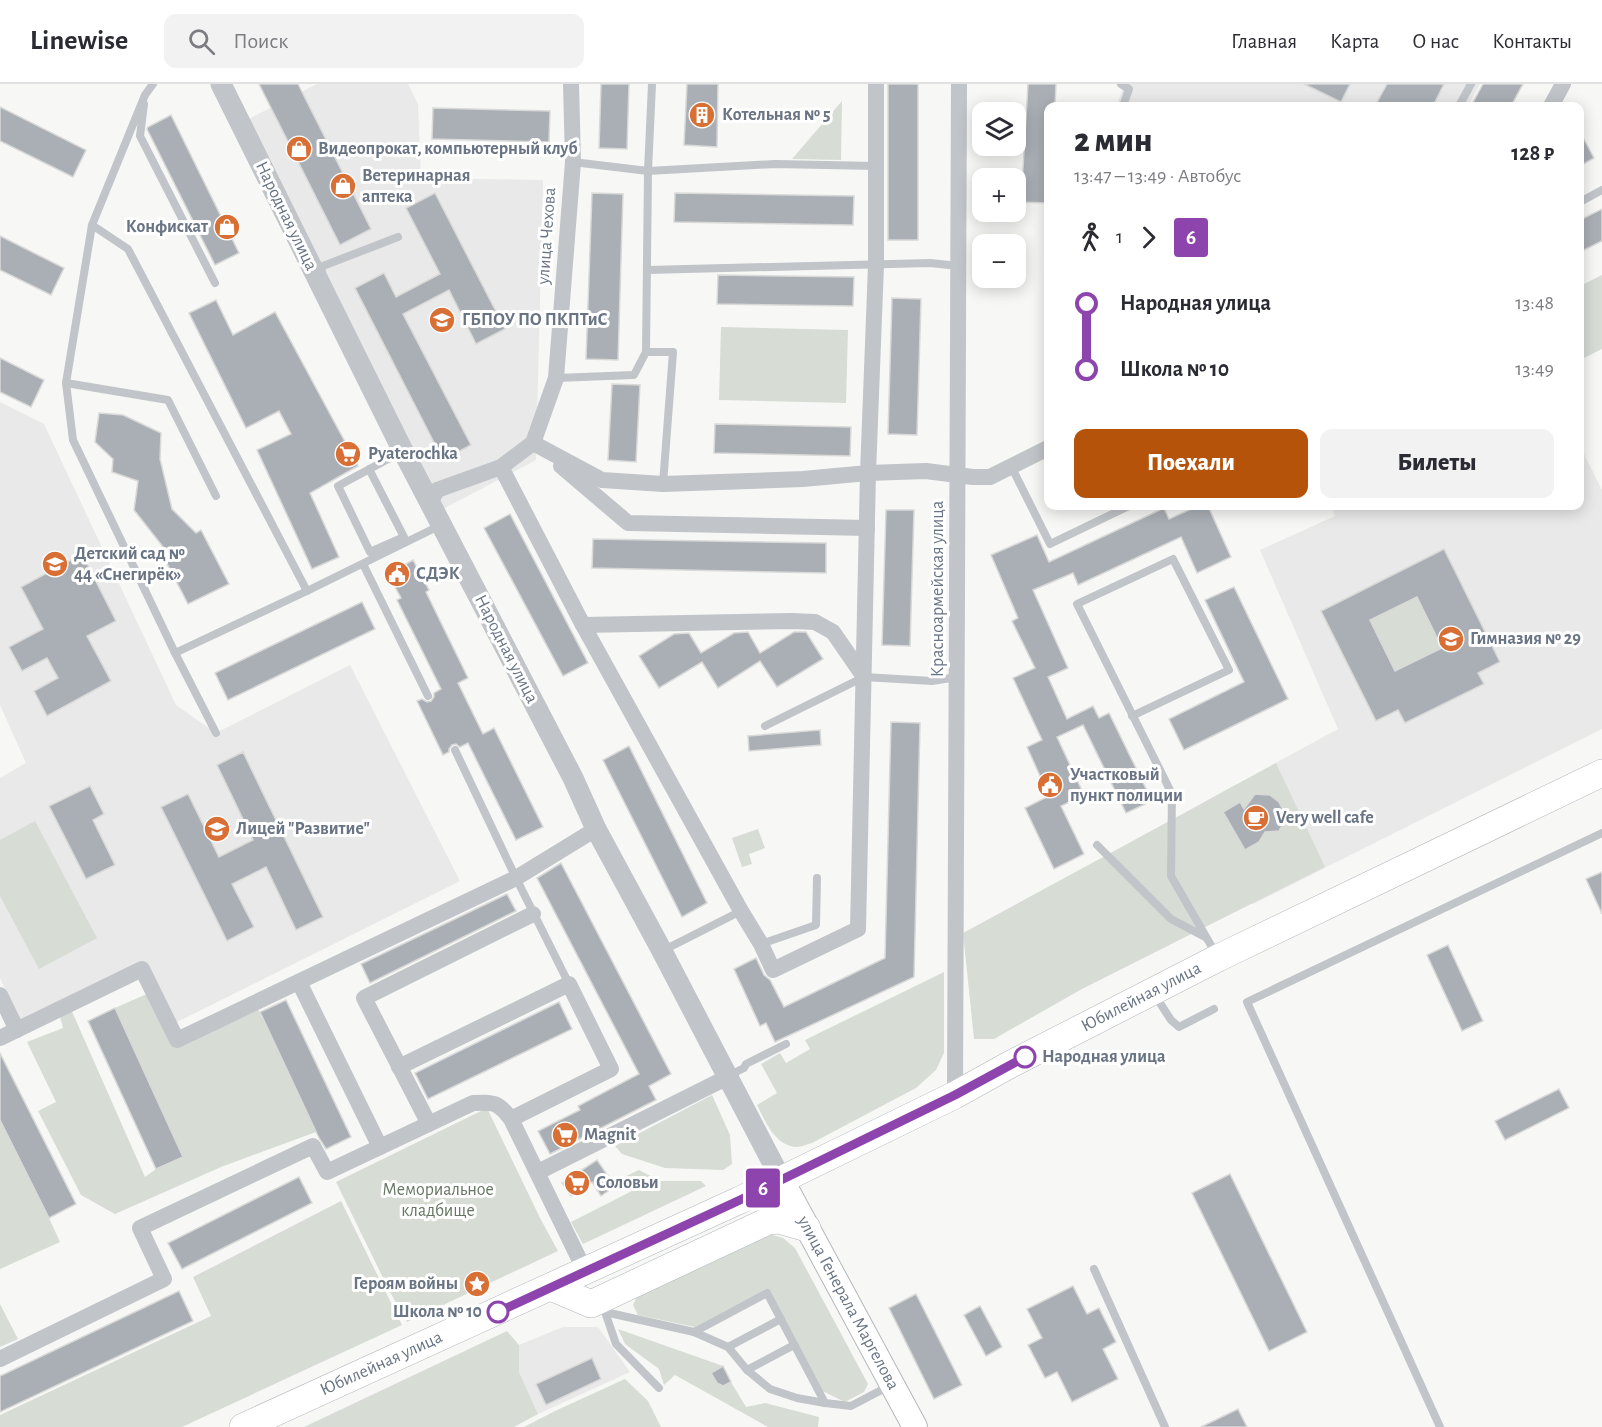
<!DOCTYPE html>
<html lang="ru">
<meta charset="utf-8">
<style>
body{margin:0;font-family:"Alegreya Sans",sans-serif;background:#f2f2f3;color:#2b2b33;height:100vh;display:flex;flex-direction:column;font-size:22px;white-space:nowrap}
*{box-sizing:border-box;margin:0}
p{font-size:20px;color:#7c7c81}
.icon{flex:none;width:33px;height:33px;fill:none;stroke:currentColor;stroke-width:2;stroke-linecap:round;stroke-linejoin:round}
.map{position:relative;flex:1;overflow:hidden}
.details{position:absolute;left:1044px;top:18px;width:540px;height:408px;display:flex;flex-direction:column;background:#fff;border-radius:12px;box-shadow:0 3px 15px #0003}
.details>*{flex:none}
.badge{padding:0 12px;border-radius:4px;font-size:21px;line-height:39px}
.controls{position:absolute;left:972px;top:18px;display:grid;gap:12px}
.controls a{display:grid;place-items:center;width:54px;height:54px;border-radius:12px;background:#fff;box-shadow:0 3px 15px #0003;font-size:30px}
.map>.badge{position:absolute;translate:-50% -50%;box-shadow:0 0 0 3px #fff}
.legs{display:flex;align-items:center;gap:9px;height:66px;padding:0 30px;font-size:20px}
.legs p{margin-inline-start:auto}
.headline{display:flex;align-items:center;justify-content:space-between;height:102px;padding:0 30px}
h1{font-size:33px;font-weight:800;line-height:45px}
.cta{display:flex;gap:12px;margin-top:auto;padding:12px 30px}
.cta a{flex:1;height:69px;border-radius:12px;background:#b45309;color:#fff;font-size:24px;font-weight:800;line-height:69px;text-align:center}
.cta a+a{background:#f2f2f3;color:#2b2b33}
ul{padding:0 30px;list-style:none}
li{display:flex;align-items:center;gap:21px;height:66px;font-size:22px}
li i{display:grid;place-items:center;width:9px;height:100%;margin:0 8px;background:currentColor}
li i::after{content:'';width:15px;height:15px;margin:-8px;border:4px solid;border-radius:50%;background:#fff}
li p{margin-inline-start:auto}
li:first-child i{background:linear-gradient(#0000 50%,currentColor 0)}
li:last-child i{background:linear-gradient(currentColor 50%,#0000 0)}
header{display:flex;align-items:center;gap:36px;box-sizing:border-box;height:84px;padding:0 30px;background:#fff;border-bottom:2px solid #e1e1e2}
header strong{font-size:28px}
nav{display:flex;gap:33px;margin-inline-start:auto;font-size:21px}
.search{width:420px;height:54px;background:#f2f2f3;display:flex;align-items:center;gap:15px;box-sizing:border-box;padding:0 21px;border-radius:12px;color:#7c7c81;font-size:22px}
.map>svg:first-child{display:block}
</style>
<header>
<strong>Linewise</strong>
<div class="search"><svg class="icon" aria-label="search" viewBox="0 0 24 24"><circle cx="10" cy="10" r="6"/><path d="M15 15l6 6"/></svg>Поиск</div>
<nav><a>Главная</a><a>Карта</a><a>О нас</a><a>Контакты</a></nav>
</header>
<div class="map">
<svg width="1602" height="1343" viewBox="0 0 1602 1343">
<rect width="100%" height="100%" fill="#f7f8f5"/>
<g fill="#e8e9e8">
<path d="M317,0H408L418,20L421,94L543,96L536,376L443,425L243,38Z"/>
<path d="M1125,0H1480L1468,22H1116Z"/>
<path d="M0,318L44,340L176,621L216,649L350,581L460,797L175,939L145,880L21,939L0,894V694L26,679L0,621Z"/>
<path d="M1580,362L1602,406V645L1253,820L1204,718L1338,645L1260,466L1335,432L1331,422H1580Z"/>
<path d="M563,1243H598L630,1288L538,1330L519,1288V1261Z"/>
</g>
<g fill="#d7dcd5">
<path d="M842,17L841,76L792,75Z"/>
<path d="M1602,191V265L1580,276V202Z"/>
<path d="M721,243L848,246L846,319L719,316Z"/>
<path d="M1417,513L1442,564L1395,587L1370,536Z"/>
<path d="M1276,679L1325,783L1082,905L994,955H974L963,849Z"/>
<path d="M35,737L97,854L39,885L0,812V756Z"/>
<path d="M758,745L765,764L749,770L752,780L742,783L732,754Z"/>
<path d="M944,888V969L936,986L916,1004L812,1059C807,1060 801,1063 797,1063C775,1062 765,1037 757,1021L777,1009L761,980L780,969L786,979L810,965L805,956Z"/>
<path d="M149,909L176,962L257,923L316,1048L221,1083L115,1130L81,1111L38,1027L56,1018L27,958L63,944L59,929L70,923L145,1093L156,1085L182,1073L115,924Z"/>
<path d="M712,1011L730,1051L732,1080L723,1086L665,1084L622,1070L615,1062Z"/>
<path d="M487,1024L540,1134L558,1167L407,1238L390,1208L336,1098Z"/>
<path d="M0,1036L49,1134L60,1158L0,1185Z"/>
<path d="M639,1086L660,1097H701L706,1102L583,1160L571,1138L632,1107L624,1093Z"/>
<path d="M341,1117L402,1241L182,1343H0V1331L211,1232L193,1193Z"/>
<path d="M766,1149L783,1154L795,1164L868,1300L864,1308L845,1318L820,1306L766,1205L695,1243L638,1231L633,1221L639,1208Z"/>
<path d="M0,1220L18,1255L0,1263Z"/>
<path d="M618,1245L723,1282L711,1289L717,1299L723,1302L731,1298L746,1323L765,1319L819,1333L818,1343H768L675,1291L664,1301L659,1285L625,1260Z"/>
<path d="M507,1247L519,1261V1288L538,1330L514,1343H304Z"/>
<path d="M625,1295L648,1317L661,1343H524L555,1327Z"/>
</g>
<g fill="#aaafb6" stroke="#d9d9d7" stroke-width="1.5" fill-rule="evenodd">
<path d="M259,0H298L371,145L340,161Z"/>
<path d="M601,0H629L627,65L599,64Z"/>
<path d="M687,0H718L717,63L684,61Z"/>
<rect x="888" y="0" width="30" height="156"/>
<path d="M1028,0H1056L1055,22H1048V119L1021,118Z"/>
<path d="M1304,0H1350L1341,18Z"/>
<path d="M1387,0H1444L1433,22H1375Z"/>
<path d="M1483,0H1523L1511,22H1471Z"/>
<path d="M0,23L86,66L73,93L0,57Z"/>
<path d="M433,24L550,27L549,58L432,55Z"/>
<path d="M171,31L239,169L215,181L147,45L148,43Z"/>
<path d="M1580,48L1594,74L1580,82Z"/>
<path d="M435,109L505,245L476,260L449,206L403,230L471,361L443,376L355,204L384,189L396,213L440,190L406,124Z"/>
<path d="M592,109L623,110L618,276L586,275Z"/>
<path d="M675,109L854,112L853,141L674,138Z"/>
<path d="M1602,125V157L1580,168V136Z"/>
<path d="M0,152L64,184L51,211L0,186Z"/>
<path d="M718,191L854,193L853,222L717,220Z"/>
<path d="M892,214L921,215L917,351L888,350Z"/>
<path d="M216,216L233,251L275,228L358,382L310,409L339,473L312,485L257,366L291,350L279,327L246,344L189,229Z"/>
<path d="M0,274L44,296L31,323L0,308Z"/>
<path d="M612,300L640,301L636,378L608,376Z"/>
<path d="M99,329L123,331L161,349L160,375L172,425L196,449L201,446L229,500L188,520L160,466L164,464L134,426L138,397L112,388L113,375L95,358Z"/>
<path d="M715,340L851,343L850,372L714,369Z"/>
<path d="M1198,422H1208L1231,473L1197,489L1181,453L1078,501L1073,489L1033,506L1068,584L1048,593L1067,635L1093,622L1099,634L1109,629L1152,717L1126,729L1083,641L1057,653L1084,711L1061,722L1084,770L1054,785L1025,724L1049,712L1027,663L1042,656L1013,594L1035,584L1012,537L1018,534L991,471L1037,451L1049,478L1164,424L1169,435Z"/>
<path d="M886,426H914L910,562L882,561Z"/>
<path d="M510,430L588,579L563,592L484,444Z"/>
<path d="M593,455L826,459V489L592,484Z"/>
<path d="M1444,465L1500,578L1478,589L1484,600L1405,639L1398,626L1376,637L1321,527ZM1417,513L1442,564L1395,587L1370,536Z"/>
<path d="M82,470L116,537L87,552L111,597L47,632L34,607L58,594L47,574L22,587L9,563L43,545L21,503Z"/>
<path d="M413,476L429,506L426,508L468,594L458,599L483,650L494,644L543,743L516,756L468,659L460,663L456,660L452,661L449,665V668L443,671L417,617L422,615L427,618L431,617L434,613V609L441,605L397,516L401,514L388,490Z"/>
<path d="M1234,503L1288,615L1184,666L1169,635L1244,598L1205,516Z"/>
<path d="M362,518L375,545L228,616L215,589Z"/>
<path d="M748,548L760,569L794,548H806L823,575L777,603L760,577L718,604L702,578L659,604L639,572L674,550L689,549L701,569L734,549Z"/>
<path d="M891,638L920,639L914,893L775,958L766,939L760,942L734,885L756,874L764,891L770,896L784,923L885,874Z"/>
<path d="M820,646L821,661L749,667L748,652Z"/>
<path d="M629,662L707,819L682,833L603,676Z"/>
<path d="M243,668L323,833L296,846L266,783L232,800L254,843L227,857L161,723L188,710L219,773L253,756L217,681Z"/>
<path d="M90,702L104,730L93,736L115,781L86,795L49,722Z"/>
<path d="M1255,710L1270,711L1279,718L1285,730L1284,738L1279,747L1265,748L1259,758L1245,766L1223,728L1240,718L1244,725Z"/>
<path d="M561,779L671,990L649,1002L656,1016L550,1070L538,1047L580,1026L578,1022L639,990L537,794Z"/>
<path d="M1602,788V830L1586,795Z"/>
<path d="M507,810L516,827L370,899L361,880Z"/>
<path d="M1448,861L1483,937L1462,947L1427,871Z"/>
<path d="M286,916L351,1053L326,1065L319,1054L260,928Z"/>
<path d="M559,918L572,945L428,1015L415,989Z"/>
<path d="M115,924L183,1073L156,1085L88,937Z"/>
<path d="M0,969L76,1120L49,1134L0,1036Z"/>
<path d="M1559,1005L1569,1024L1505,1056L1495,1037Z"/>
<path d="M597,1076L615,1102L601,1112L592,1098L571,1112L562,1099Z"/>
<path d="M1230,1090L1307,1248L1269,1267L1192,1109Z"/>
<path d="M299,1093L312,1119L182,1185L168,1159Z"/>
<path d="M1073,1202L1087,1230L1099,1224L1116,1258L1103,1265L1118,1295L1072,1318L1057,1288L1045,1294L1028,1261L1042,1254L1027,1225Z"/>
<path d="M179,1207L193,1237L0,1328V1292Z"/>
<path d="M916,1210L962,1301L934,1315L889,1224Z"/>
<path d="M980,1222L1002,1263L986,1272L964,1231Z"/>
<path d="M592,1274L601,1295L546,1321L536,1300Z"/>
<path d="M723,1282L731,1298L723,1302L717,1299L711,1289Z"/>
<path d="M1238,1325L1247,1343H1201Z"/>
</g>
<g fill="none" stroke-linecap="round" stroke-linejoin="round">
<g stroke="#b4b7bd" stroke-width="26">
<g id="secondary">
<path id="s1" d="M781,1095L915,1343"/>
</g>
</g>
<g stroke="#b2b6bb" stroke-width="28">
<g id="primary">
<path d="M551,1203L591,1220L768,1137L779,1136L807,1144"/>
<path id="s2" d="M243,1343L740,1116L955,1011L1011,980L1218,874L1602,689"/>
</g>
</g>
<g stroke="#c1c4c8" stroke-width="8">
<path d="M153,0L145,11L92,141L66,299L73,356L175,569L216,649"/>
<path d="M652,0L648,87L646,268H673L663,400"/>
<path d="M1121,0L1129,5L1123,22"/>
<path d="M144,20L140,52L215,199"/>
<path d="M1459,22L1471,0"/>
<path d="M573,78L648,87L775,80L876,82"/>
<path d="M1580,118L1602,106"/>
<path d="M92,141L128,165L307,507"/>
<path d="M647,186L930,179L959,182"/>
<path d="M319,192L323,182L398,153"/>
<path d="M556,294L634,291L646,268"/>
<path d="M66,299L168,316L216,412"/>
<path d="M1011,382L1050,460L1129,422"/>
<path d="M369,385L404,453L370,468L338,402L403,367"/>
<path d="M363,480L428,612"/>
<path d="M175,569L307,507L441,441"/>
<path d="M1132,632L1229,586L1173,475L1077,520L1172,710L1171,792L1216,870"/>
<path d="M765,642L864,593L932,597L957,593"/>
<path d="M455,666L516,794L569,900"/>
<path d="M1097,761L1171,835L1205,853"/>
<path d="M761,860L816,841L817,794"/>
<path d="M662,867L741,827"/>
<path d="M1154,910L1171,936L1179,943L1214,925"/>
<path d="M728,992L744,984L746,980L786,960"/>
<path d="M1094,1185L1165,1343"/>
<path d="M597,1223L605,1228L694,1248L728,1263L747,1286L770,1305L797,1314L825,1319L851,1322L889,1302"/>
<path d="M605,1228L616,1260L659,1304"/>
<path d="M694,1248L767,1209L825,1319"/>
<path d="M728,1263L781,1235"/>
<path d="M747,1286L794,1261"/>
<path d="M1440,1343L1247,918L1602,749"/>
</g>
<g stroke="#c1c4c8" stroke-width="16">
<path d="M1551,22L1563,0"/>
<path d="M533,359L602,396L663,400L803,395L868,389L876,181V0"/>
<path d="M561,382L628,439L867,444"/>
<path d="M501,383L583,541L741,827L761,860L773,886L858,845L868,389L926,387L973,393H990L1048,364"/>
<path d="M430,419L437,406L501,383L533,359L556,294L573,78L571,0"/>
<path d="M583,541L792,537L815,538L833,548L864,593"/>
<path d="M299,898L380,1063"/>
<path d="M0,911L17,946"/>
<path d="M0,954L142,885L177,956L516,794L596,745"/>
<path d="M399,983L569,900L611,985L511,1035"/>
<path d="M955,1011L959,0"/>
<path d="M429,1040L364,914L533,830"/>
<path d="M538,1088L728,993"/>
<path d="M0,1275L164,1195L140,1144L313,1062L327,1088L473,1019C494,1018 498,1018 511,1035L585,1187"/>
</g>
<path stroke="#c1c4c8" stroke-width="21" d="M221,0L403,367L573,694L596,745L662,867L781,1095"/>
<use href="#secondary" stroke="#fff" stroke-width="24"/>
<use href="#primary" stroke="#fff" stroke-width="27"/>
</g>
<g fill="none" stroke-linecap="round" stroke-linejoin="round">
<g stroke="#fff" stroke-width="14">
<path id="line-1" d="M498,1228L740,1116L955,1011L1025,973"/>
</g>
<use href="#line-1" stroke="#8e44ad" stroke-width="9"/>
</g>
<defs>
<g id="building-disc" transform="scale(1.35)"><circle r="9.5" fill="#d86f35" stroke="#fff"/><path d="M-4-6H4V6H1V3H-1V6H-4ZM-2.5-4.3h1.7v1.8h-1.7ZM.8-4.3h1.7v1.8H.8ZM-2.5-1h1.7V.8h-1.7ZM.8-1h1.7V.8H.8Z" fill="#fff"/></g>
<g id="shop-disc" transform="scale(1.35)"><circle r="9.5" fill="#d86f35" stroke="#fff"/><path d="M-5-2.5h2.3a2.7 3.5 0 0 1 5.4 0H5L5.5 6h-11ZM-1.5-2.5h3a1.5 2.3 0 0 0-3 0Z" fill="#fff"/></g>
<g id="university-disc" transform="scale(1.35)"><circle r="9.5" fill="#d86f35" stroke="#fff"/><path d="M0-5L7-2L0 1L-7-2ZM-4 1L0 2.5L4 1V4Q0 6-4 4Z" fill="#fff"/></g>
<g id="supermarket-disc" transform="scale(1.35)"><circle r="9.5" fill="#d86f35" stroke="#fff"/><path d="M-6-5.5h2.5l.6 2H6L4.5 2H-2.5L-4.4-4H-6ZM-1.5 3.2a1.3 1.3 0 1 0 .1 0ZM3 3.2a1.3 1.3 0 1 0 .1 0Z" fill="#fff"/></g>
<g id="school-disc" transform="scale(1.35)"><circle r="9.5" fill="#d86f35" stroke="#fff"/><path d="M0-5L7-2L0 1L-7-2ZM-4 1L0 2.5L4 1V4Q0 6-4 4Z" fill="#fff"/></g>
<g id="civic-disc" transform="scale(1.35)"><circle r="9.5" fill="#d86f35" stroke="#fff"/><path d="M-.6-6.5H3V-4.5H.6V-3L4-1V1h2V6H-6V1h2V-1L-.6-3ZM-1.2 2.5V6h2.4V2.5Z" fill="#fff"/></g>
<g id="cafe-disc" transform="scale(1.35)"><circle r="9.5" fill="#d86f35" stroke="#fff"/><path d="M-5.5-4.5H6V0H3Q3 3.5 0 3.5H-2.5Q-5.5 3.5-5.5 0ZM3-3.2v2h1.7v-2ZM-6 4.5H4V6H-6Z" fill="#fff"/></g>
<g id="sight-disc" transform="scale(1.35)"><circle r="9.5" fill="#d86f35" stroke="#fff"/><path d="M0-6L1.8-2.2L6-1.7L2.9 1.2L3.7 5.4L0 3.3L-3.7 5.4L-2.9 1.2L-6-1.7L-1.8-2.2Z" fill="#fff"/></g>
</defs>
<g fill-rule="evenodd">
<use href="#building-disc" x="702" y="31"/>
<use href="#shop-disc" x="299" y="65"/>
<use href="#shop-disc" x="343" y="102"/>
<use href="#shop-disc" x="227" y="143"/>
<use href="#university-disc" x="442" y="236"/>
<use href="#supermarket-disc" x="348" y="370"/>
<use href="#school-disc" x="55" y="480"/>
<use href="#civic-disc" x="397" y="490"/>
<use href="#school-disc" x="1451" y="555"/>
<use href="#civic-disc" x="1050" y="701"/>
<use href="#cafe-disc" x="1256" y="734"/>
<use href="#school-disc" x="217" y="745"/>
<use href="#supermarket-disc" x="565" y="1051"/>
<use href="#supermarket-disc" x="577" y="1099"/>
<use href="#sight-disc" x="477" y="1200"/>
</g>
<g fill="#fff" stroke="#8e44ad" stroke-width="3">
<circle cx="1025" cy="973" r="10"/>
<circle cx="498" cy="1228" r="10"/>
</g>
<g text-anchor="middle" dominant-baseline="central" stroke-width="6" stroke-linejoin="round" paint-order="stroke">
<g font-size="18" font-weight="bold" fill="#697484" stroke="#fff" text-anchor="start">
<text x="722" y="31">Котельная № 5</text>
<text x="318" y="65">Видеопрокат, компьютерный клуб</text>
<text x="362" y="92">Ветеринарная<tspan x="362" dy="21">аптека</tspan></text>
<text x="208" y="143" text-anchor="end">Конфискат</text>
<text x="462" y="236">ГБПОУ ПО ПКПТиС</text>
<text x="368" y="370">Pyaterochka</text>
<text x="74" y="470">Детский сад №<tspan x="74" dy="21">44 «Снегирёк»</tspan></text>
<text x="416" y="490">СДЭК</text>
<text x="1470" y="555">Гимназия № 29</text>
<text x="1070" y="691">Участковый<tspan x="1070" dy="21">пункт полиции</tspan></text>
<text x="1276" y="734">Very well cafe</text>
<text x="236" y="745">Лицей "Развитие"</text>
<text x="584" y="1051">Magnit</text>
<text x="596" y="1099">Соловьи</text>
<text x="458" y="1200" text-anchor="end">Героям войны</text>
</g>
<g font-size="18" fill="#697484" stroke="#fff">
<text transform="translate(286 132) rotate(64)">Народная улица</text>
<text transform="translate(547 152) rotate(-86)">улица Чехова</text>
<text transform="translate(938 505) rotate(-90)">Красноармейская улица</text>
<text transform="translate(506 565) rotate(63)">Народная улица</text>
<text stroke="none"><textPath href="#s2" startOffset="996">Юбилейная улица</textPath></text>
<text stroke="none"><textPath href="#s1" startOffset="141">улица Генерала Маргелова</textPath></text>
<text stroke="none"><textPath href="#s2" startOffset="152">Юбилейная улица</textPath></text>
</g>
<g font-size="18" font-weight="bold" fill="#697484" stroke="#fff" text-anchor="start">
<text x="1042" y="973">Народная улица</text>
<text x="482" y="1228" text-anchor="end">Школа № 10</text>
</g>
<g font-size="18" fill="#657763" stroke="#fff">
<text x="438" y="1106">Мемориальное<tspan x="438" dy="21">кладбище</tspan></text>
</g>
</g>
</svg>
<div class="controls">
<a><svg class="icon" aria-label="layers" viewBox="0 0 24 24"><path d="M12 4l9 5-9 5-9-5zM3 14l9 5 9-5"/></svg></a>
<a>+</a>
<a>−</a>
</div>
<b class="badge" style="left:763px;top:1104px;background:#8e44ad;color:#fff">6</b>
<section class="details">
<div class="headline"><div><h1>2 мин</h1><p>13:47 – 13:49 · Автобус</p></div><b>128 ₽</b></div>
<div class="legs"><svg class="icon" aria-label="walk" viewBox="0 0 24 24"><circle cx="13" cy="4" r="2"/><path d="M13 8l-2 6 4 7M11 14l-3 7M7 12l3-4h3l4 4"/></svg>1<svg class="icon" aria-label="forward" viewBox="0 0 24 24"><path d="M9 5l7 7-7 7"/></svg><b class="badge" style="background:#8e44ad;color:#fff">6</b></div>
<ul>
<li><i style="color:#8e44ad"></i><b>Народная улица</b><p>13:48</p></li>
<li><i style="color:#8e44ad"></i><b>Школа № 10</b><p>13:49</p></li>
</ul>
<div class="cta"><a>Поехали</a><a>Билеты</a></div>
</section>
</div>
